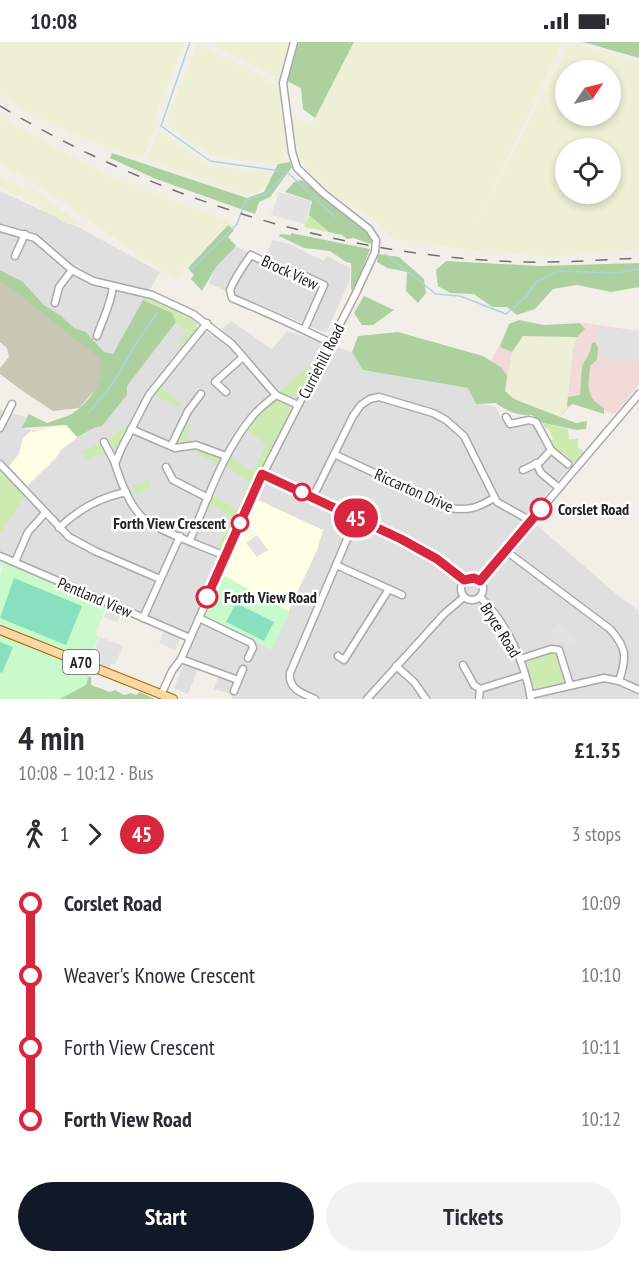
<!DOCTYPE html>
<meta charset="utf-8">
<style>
body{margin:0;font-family:"PT Sans Narrow",sans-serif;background:#f2f2f3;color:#2b2b33;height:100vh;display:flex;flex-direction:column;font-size:22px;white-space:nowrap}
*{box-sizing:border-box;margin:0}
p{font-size:20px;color:#7c7c81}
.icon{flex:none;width:33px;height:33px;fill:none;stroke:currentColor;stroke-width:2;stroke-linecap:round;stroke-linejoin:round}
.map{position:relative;height:657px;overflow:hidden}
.details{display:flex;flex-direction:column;background:#fff;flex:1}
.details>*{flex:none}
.badge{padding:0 12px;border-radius:20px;font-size:21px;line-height:39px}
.needle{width:39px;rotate:55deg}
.fabs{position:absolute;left:555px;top:18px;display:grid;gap:12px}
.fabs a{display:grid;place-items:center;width:66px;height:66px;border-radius:50%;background:#fff;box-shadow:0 3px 9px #0003;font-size:30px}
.map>.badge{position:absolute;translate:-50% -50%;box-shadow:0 0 0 3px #fff}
.legs{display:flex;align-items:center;gap:9px;height:66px;padding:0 18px;font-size:20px}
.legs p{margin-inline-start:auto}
.head{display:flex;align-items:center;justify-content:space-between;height:102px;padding:0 18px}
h1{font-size:33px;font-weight:800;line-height:45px}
.primary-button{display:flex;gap:12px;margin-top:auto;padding:12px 18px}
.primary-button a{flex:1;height:69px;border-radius:36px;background:#111827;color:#fff;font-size:24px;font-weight:800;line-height:69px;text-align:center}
.primary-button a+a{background:#f2f2f3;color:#2b2b33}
ul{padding:0 18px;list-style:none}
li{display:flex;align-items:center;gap:21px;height:72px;font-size:22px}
li i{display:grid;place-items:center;width:9px;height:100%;margin:0 8px;background:currentColor}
li i::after{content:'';width:15px;height:15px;margin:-8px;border:4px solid;border-radius:50%;background:#fff}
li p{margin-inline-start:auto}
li:first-child i{background:linear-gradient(#0000 50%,currentColor 0)}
li:last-child i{background:linear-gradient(currentColor 50%,#0000 0)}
.status{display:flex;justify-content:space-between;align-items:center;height:42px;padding:0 30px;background:#fff;direction:ltr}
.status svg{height:16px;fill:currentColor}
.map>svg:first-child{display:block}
</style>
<div class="status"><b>10:08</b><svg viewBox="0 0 49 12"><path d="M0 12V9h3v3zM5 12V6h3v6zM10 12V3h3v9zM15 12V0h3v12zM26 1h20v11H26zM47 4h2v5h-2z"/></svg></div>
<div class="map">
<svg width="639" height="657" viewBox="0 0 639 657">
<rect width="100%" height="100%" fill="#f2efe9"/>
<g fill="#e0dfdf">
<path d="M0,149L80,186L160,230L113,312L104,310L86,290L74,286L61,274L44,263L23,240L0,228Z"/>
<path d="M273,198L289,202L324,219L327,214L350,226L349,240L326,291L210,242L209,240L216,225L236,204L263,218Z"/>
<path d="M231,279L272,307L287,289L352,310L363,328L468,346L477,361L496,365L501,376L533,380L545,402L572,423L526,474L621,556L639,569V657H232L231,652L214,647L220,630L200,621L188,652L174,646L195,594L0,509V368L26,375L21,386L75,396L94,386L102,384L127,353L126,344L176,280L215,293Z"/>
</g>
<path fill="#f2dad9" d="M511,280L561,289L585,281L639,289V343L615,372L574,360L557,378L516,370L481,338Z"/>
<g fill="#ffffe5">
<path d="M63,383L70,384L93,383L61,408L55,417L27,444L9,424L19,412L23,396L32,388L33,390Z"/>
<path d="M256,457L323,488L317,508L271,607L205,574Z"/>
</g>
<path fill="#c7c7b4" d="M0,236L116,325L79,366L53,369L24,350L0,332V326L9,315L7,306L0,300Z"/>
<g fill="#eef0d5" fill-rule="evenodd">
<path d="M0,0H184L185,1L154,77L155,89L142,118L71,91L32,72L0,52Z"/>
<path d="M209,0H290L280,34L275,35Z"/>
<path d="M353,0H563L478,178L570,0L639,20V207L552,215L464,207L393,197L379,182L343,159L311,132L297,111L293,75L311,83ZM566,28H610V74H566ZM566,106H610V152H566Z"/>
<path d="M197,2L278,44L282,49L286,111L284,119L276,122L220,116L205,110L170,86L166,79Z"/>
<path d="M0,75L111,135L230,179L175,238L37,142L0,122Z"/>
<path d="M158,88L210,123L271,131L264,146L257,151L245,153L146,118Z"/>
<path d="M0,134L24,147L33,148L82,183L67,182L29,158L0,146Z"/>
<path d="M523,294L577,295L573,307L567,365L559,375L514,357L505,349L512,310Z"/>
</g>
<g fill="#cdebb0">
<path d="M309,173L329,190L304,185Z"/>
<path d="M145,255L167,263L196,278L197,286L178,308L181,297L189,288L187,286L184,288L176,280L172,271L143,258Z"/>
<path d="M316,318L318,319L301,351L289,356L279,350Z"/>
<path d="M159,343L184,366L152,353Z"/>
<path d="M281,358L289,362L292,368L270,407L226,505L217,507L232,476L213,463H211L208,470L206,468L212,452L237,468L249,440L225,423L229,414L253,430L266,403L246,386C255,375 266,360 281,358Z"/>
<path d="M543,381L568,387L569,397H578V405L584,410L572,423L569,420L570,417L562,410L559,412L550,399L553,397L548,386L545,387Z"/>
<path d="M129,382H131L117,409L114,408L108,397Z"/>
<path d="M184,384L190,387L186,395L195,399L181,402L177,400Z"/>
<path d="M101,401L105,410L86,418L82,409Z"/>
<path d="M196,406L221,417L219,422L187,407Z"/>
<path d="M3,430L25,454L0,491V434Z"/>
<path d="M148,438L150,444L137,454L132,444Z"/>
<path d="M552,610L557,611L566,637L562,643L540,649L532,642L527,625L531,617Z"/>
</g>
<g fill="#add19e">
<path d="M299,0H354L315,76L303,67L301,46L287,39Z"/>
<path d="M582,0H639V16L590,2Z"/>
<path d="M112,111L247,156L264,150L278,122L290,120L292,125L270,155L259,160L255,172L156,137L110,116Z"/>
<path d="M302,138L371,194V202L353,196L347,197L342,193L329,190L309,173L312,159L285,150L294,140Z"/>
<path d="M228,183L234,188L228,195L236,204L216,225L202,249L191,237L194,233L188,226Z"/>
<path d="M291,191L370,207L352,253C350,242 352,232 351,221L346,220L330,209L304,206L279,194L280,192L291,193Z"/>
<path d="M378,212L399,215L424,237L426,251L418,261L406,249L407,230L387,226L377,220Z"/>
<path d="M446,219L540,224L639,221V245L611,250L577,243L553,247L535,267L517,273L507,265H492L474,252L450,251L438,244L436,228Z"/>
<path d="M0,228L23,240L44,263L61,274L74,286L86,290L104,310L113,312L143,258L172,271L176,280L127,344V353L102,384L94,386L77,395L66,383L21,386L29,372L47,381C54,378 63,376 70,373C87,363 109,336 101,317L11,246L0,239Z"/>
<path d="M364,254L394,268L373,283H362L354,271Z"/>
<path d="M519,278L544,283L580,281L585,287L577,295L523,294L512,310L500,305L509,282Z"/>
<path d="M398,290L483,314L502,326L507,334L505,349L514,357L576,381L587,379L586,387L577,388L543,381L532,373C519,374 506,369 496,361L476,362L468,346L363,328L352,310L358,294Z"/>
<path d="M595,300L598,305L597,318L590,324C589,344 584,354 604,366V372L573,362L567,365L568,355L580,353L582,324L590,310L592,301Z"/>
<path d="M87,634L91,635V643L110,650L115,648L124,653L131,651L136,653L140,650L155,657H55Z"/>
</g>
<g fill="#c8facc">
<path d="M0,517L107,564L95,592L99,595L88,619L0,582V535L3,523L0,522Z"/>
<path d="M223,533L290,570L271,607L205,574Z"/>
<path d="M0,593L90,629L86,643L60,657H0Z"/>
</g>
<g fill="#88e0be">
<path d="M14,536L82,564L66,603L0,576Z"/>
<path d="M236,561L274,580L264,599L226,580Z"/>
<path d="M0,600L13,605L2,631L0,630Z"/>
</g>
<g fill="#e2e2e2">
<path d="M279,150L312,159L305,182L271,173Z"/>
<path d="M596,285L639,291V317L615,318L613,315H600Z"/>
<path d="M257,493L268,508L257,515L246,501Z"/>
<path d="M108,565L121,571L117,580L104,575Z"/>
<path d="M558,581L573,592L577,600L566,603L564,600L554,602L551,589Z"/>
<path d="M164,589L180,596L175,608L159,601Z"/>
<path d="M100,595L123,604L115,623L111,621L109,627L101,624L102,621L91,616Z"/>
</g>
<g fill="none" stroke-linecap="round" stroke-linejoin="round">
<g stroke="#aad3df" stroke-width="1.5">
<path d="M190,0L161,84L210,119L287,130L335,175"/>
<path d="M385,212L436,252L460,254L506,272L525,256L536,240L559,229L617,231L639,227"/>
<path d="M191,228L237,182L246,158L266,152L286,131"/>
<path d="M89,370L113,341L137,300L158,270"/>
</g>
<g stroke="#a9a9a9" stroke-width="9">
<g id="minor">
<path d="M294,0L283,41L292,110L297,126L323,151L369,187L376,198"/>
<path d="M0,186L35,196L72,228L93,239L152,253L193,272L232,302L276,353L298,363"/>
<path d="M15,214L25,192"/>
<path d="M55,261L59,245L72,228"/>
<path d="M207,281L149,353L121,407L115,422C121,440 129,463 143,476C158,489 205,505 225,514"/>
<path d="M304,288L324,243L297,230H286L251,213C243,224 235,235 230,248L232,256C266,270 298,285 331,301"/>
<path d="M97,294C103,276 111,263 113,244"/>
<path d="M226,350L215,340L243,315"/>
<path d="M506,375L510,382L529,378L536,380L551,408L540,420L523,428"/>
<path d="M0,386L12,362"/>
<path d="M131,387L175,406L196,403L226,414"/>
<path d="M104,400L115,421"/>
<path d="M171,404L188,369L201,352"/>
<path d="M551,408L568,422"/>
<path d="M334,412L449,466C469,469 477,466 494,456"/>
<path d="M536,421L541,431L559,446"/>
<path d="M0,422L69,495L95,509L160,537"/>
<path d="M166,425L173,438L208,456"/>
<path d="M262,432L401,497L437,517L464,538"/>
<path d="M313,455L353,374L361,363L370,357L379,355L433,371L446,378L464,394L497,460L531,479"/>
<path d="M59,486C79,467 99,456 126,450"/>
<path d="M190,498C208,456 223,410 252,375C259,366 268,360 276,353"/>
<path d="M506,509L610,587C627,606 627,615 619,639"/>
<path d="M0,514L190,596"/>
<path d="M15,520L28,490L45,471"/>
<path d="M336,523L389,547L344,618L338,614"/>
<circle cx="472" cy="547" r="11"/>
<path d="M480,539L639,352"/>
<path d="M389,547L402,553"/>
<path d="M480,555C507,581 525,621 531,657"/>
<path d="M143,576L180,494"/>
<path d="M199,576L251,601L253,606L248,616"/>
<path d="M181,617L238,638"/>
<path d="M520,617L551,607L559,608L570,643"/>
<path d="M463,623L474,643L480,647L479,657"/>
<path d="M396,624L414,640L426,657"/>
<path d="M480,647L525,633"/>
<path d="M234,649L243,627"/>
<path d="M161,653L172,629L181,617L261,436L356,251L375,210"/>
<path d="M530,653L604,636L619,639L639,648"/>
<path d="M315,657C302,651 288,647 290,631L356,476"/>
<path d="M367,657L444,572L464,555"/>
</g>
</g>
<g stroke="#a06b00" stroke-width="10">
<path id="major" d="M0,588L173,657"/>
</g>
<use href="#minor" stroke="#fff" stroke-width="6"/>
<use href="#major" stroke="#fcd6a4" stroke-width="8"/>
<path stroke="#707070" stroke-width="1.5" stroke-dasharray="12 12" stroke-linecap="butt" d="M0,64C156,157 339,214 521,220C560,221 600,218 639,216"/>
<g stroke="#a9a9a9" stroke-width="9" stroke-linecap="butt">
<path id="minor-bridge" d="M375,210L376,198"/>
</g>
<use href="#minor-bridge" stroke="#fff" stroke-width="6"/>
</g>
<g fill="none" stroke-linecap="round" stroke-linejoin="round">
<g stroke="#fff" stroke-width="14">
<path id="line-1" d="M207,555L262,432L401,497L437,517L464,538L474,536L480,539L541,467"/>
</g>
<use href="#line-1" stroke="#d7263d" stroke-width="9"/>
</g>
<g fill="#fff" stroke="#d7263d" stroke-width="3">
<circle cx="302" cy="450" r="8"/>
<circle cx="541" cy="467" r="10"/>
<circle cx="240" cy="481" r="8"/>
<circle cx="207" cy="555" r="10"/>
</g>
<g text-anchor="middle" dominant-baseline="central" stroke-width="5" stroke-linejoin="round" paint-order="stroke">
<rect fill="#fff" stroke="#646464" stroke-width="1.5" x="63" y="608" width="36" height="24" rx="4.5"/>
<g font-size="15" font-weight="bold" fill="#222">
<text x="81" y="620">A70</text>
</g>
<g font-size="16" fill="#222" stroke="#fff">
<text transform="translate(290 230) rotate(25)">Brock View</text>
<text transform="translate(321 319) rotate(-63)">Curriehill Road</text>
<text transform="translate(414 448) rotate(24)">Riccarton Drive</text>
<text transform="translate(95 555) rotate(23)">Pentland View</text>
<text transform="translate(501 588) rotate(58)">Bryce Road</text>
</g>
<g font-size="16" font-weight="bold" fill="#222" stroke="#fff" text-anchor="start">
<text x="558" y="467">Corslet Road</text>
<text x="226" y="481" text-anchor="end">Forth View Crescent</text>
<text x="224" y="555">Forth View Road</text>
</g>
</g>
</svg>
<div class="fabs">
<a><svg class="needle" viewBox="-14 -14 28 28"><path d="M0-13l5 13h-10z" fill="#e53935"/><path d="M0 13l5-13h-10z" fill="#7c7c81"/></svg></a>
<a><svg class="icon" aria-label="locate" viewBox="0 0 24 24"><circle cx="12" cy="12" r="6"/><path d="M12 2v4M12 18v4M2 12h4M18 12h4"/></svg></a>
</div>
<b class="badge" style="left:356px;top:476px;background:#d7263d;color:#fff">45</b>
</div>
<section class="details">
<div class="head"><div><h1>4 min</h1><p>10:08 – 10:12 · Bus</p></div><b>£1.35</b></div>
<div class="legs"><svg class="icon" aria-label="walk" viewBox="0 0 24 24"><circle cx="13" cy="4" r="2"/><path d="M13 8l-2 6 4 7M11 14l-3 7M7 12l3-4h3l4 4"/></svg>1<svg class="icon" aria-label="forward" viewBox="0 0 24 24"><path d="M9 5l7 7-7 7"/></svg><b class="badge" style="background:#d7263d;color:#fff">45</b><p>3 stops</p></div>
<ul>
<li><i style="color:#d7263d"></i><b>Corslet Road</b><p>10:09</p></li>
<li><i style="color:#d7263d"></i><span>Weaver's Knowe Crescent</span><p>10:10</p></li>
<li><i style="color:#d7263d"></i><span>Forth View Crescent</span><p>10:11</p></li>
<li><i style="color:#d7263d"></i><b>Forth View Road</b><p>10:12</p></li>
</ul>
<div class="primary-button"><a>Start</a><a>Tickets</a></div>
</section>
